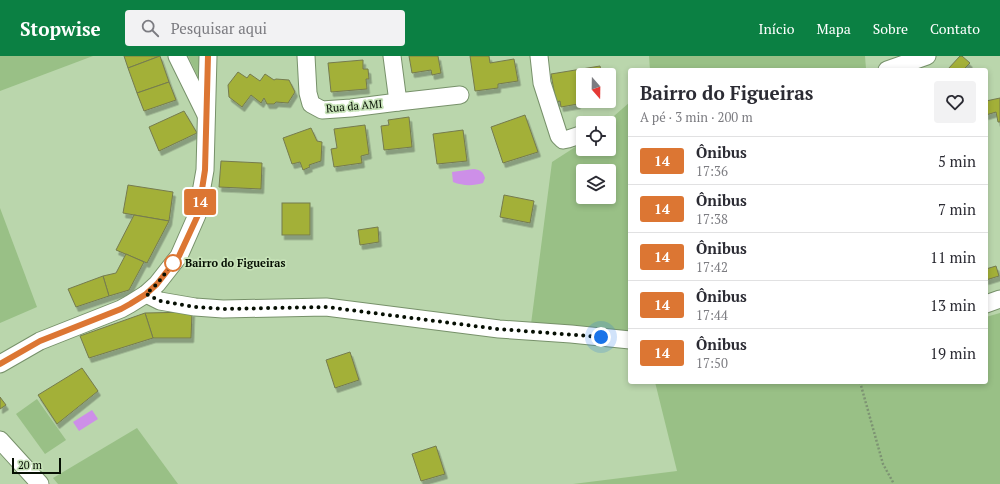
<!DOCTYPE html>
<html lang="pt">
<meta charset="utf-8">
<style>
body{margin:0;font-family:"PT Serif",serif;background:#f2f2f3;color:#2b2b33;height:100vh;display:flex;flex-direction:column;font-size:15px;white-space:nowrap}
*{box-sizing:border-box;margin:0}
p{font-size:13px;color:#7c7c81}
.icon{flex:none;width:22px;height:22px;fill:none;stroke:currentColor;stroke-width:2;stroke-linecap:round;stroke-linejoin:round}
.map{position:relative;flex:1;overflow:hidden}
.details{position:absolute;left:628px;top:12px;width:360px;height:316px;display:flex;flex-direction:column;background:#fff;border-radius:4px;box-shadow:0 2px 6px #0003}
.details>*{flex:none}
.badge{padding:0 8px;border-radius:3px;font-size:14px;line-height:26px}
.needle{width:26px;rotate:160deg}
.controls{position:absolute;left:576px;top:12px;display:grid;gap:8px}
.controls a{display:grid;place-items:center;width:40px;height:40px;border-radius:4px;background:#fff;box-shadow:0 2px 6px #0003;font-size:20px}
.scale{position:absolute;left:12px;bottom:10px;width:49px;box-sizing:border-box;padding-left:4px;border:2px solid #060f03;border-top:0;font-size:11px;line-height:14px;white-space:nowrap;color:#060f03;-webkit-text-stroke:3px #c7e3b8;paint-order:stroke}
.you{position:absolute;width:20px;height:20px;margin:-10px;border:3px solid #fff;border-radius:50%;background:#1a73e8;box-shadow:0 0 0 6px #1a73e833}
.map>.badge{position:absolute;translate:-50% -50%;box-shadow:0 0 0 2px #fff}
.round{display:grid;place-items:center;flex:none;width:42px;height:42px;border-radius:4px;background:#f2f2f3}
.head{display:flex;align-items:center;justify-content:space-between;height:68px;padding:0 12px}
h1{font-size:19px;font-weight:600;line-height:30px}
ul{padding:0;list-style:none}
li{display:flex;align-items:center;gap:12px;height:48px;padding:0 12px;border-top:1px solid #e1e1e2}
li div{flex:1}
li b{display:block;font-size:15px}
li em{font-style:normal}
li .badge{min-width:44px;font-weight:700;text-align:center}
header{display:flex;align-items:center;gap:24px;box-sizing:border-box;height:56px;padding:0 20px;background:#0b8043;color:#fff}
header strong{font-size:19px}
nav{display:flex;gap:22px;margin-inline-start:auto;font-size:14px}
.search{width:280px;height:36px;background:#f2f2f3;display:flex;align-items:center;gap:10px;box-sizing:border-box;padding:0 14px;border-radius:4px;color:#7c7c81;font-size:15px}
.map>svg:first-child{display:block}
</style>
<header>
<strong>Stopwise</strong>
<div class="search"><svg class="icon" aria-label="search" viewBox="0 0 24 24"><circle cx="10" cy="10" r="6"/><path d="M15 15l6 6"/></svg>Pesquisar aqui</div>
<nav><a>Início</a><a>Mapa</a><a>Sobre</a><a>Contato</a></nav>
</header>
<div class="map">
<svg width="1000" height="428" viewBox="0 0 1000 428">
<defs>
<filter id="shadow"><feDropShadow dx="2.5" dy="4.5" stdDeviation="0" flood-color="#0004"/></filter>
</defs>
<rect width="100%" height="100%" fill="#bad6ac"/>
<g fill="#99c086" fill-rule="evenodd">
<path d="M0,0H93L0,35Z"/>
<path d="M188,0H199V23Z"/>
<path d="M649,0H865L866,13V14H650Z"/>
<path d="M630,46V276L531,268L552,106L583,86V93H609V67H606ZM583,115H609V141H583Z"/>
<path d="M0,152L37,251L0,267Z"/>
<path d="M1000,257V428H573L677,415L655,326H986V261Z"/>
<path d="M37,343L66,384L45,398L16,358Z"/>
<path d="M137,372L178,428H58L53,422Z"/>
</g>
<g fill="#cd8fe8">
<path d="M474,113C481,114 483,116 485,122L483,127C473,130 463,130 453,126L452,116Z"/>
<path d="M92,354L98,363L79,375L73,366Z"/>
</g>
<g fill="#a3b038" stroke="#757b4f" filter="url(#shadow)">
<path d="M124,0H160L128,12Z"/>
<path d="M160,0L169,26L137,37L128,12Z"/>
<path d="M409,0H438L441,17L432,19L431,14L412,17Z"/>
<path d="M470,0H489L490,7L514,3L518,25L498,28V32L475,35Z"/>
<path d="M960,0H962L970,7L965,12L968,14H948V13Z"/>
<path d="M363,4V13H368L369,23H366L367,33L331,36L328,7Z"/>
<path d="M600,10L602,19H583V38L577,39L578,48L561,51L560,45L556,46L551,18Z"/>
<path d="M238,16L247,22L250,18L260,25L265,18L274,24L276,23L289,24L295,36L288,47L276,46L274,48H267L264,42L261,47L251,39L242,51L229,41L228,29Z"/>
<path d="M169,26L176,44L144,55L137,37Z"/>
<path d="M1000,42V66H998L996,56L986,59V45Z"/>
<path d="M184,55L197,77L159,95L149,71Z"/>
<path d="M525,59L538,96L503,107L491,71Z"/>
<path d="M409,61L412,91L384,94L381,70L389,69L388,64Z"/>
<path d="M365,69L369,98L361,100L362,107L334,111L331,93L337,92L334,73Z"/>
<path d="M311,72L317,85L322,86L321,105L309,109L310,111L303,114L300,106L292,108L283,82Z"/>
<path d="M463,74L467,105L437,108L433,78Z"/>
<path d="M221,105L262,107L261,133L219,131Z"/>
<path d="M128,129L173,136L169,165L123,157Z"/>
<path d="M504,139L534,145L530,167L500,161Z"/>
<rect x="282" y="147" width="28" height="32"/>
<path d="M134,159L169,165L147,207L116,194Z"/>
<path d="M378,171L379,186L360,189L358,174Z"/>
<path d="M126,198L144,206L129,234L109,240L103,220L116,217Z"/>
<path d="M996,210L999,220L986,224V213Z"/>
<path d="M103,220L109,240L76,251L68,233Z"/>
<path d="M192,256L191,282H153L145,257Z"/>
<path d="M145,257L153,282L89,302L80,280Z"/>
<path d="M350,296L359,324L335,332L326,304Z"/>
<path d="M82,312L98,335L57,368L38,339Z"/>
<path d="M0,341L6,349L0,353Z"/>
<path d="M436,390L445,418L421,425L412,398Z"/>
</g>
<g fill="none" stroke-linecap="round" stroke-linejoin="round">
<g stroke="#77916a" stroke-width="19">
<g id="street">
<path d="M177,0L206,59"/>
<path d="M306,0L308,37L311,48L322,54L351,52L398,46"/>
<path d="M392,0L398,46L460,39"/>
<path d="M539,0L542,27L559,80L563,84L568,83L580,79"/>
<path d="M887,14L927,0"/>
<path d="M146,238L160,245L195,251L223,253L326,251L499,273L571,278L630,284"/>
<path d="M986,248L1000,243"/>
<path d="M0,308L40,285L121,253L130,248L146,238L157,228L179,200L197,159L205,114L208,0"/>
<path d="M0,384L40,428"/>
</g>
</g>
<path stroke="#7d9373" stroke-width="2.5" stroke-dasharray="2 2" stroke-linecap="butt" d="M860,326L883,408L894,428"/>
<use href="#street" stroke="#fff" stroke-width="17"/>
</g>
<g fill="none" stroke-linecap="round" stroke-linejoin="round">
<g stroke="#fff" stroke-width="9">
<path id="line" d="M0,308L40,285L121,253L130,248L146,238L157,228L179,200L198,159L205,114L208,0"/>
</g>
<use href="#line" stroke="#dc7633" stroke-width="6"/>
<path stroke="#060f03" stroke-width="4" stroke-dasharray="0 7.2" d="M173,207L157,228L146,238L160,245L195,251L223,253L326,251L498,273L601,281"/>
</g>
<circle fill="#fff" stroke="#dc7633" stroke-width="2" cx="173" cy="207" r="8"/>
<g text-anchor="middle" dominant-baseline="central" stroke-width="3.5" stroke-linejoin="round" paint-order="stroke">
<g font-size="11" fill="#060f03" stroke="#c7e3b8">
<text transform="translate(354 50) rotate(-5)">Rua da AMI</text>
</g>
<g font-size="11" font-weight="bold" fill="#060f03" stroke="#c7e3b8" text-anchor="start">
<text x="185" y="207">Bairro do Figueiras</text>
</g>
</g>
</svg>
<div class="controls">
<a><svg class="needle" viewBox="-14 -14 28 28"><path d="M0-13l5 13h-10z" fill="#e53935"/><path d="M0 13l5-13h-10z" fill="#7c7c81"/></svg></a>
<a><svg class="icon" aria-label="locate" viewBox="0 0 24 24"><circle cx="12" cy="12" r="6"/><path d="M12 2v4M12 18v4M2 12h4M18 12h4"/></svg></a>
<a><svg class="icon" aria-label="layers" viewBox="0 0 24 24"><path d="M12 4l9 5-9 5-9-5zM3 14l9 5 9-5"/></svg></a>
</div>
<div class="scale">20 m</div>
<div class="you" style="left:601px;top:281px"></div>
<b class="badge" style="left:200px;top:146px;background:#dc7633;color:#fff">14</b>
<section class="details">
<div class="head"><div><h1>Bairro do Figueiras</h1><p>A pé · 3 min · 200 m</p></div><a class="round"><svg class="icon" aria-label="heart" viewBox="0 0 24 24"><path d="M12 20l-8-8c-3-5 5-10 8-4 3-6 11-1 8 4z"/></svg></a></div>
<ul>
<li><span class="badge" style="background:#dc7633;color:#fff">14</span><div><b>Ônibus</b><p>17:36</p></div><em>5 min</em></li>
<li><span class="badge" style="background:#dc7633;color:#fff">14</span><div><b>Ônibus</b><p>17:38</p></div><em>7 min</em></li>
<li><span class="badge" style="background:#dc7633;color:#fff">14</span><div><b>Ônibus</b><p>17:42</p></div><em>11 min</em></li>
<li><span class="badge" style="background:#dc7633;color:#fff">14</span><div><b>Ônibus</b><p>17:44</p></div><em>13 min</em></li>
<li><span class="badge" style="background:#dc7633;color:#fff">14</span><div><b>Ônibus</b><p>17:50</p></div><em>19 min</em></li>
</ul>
</section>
</div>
